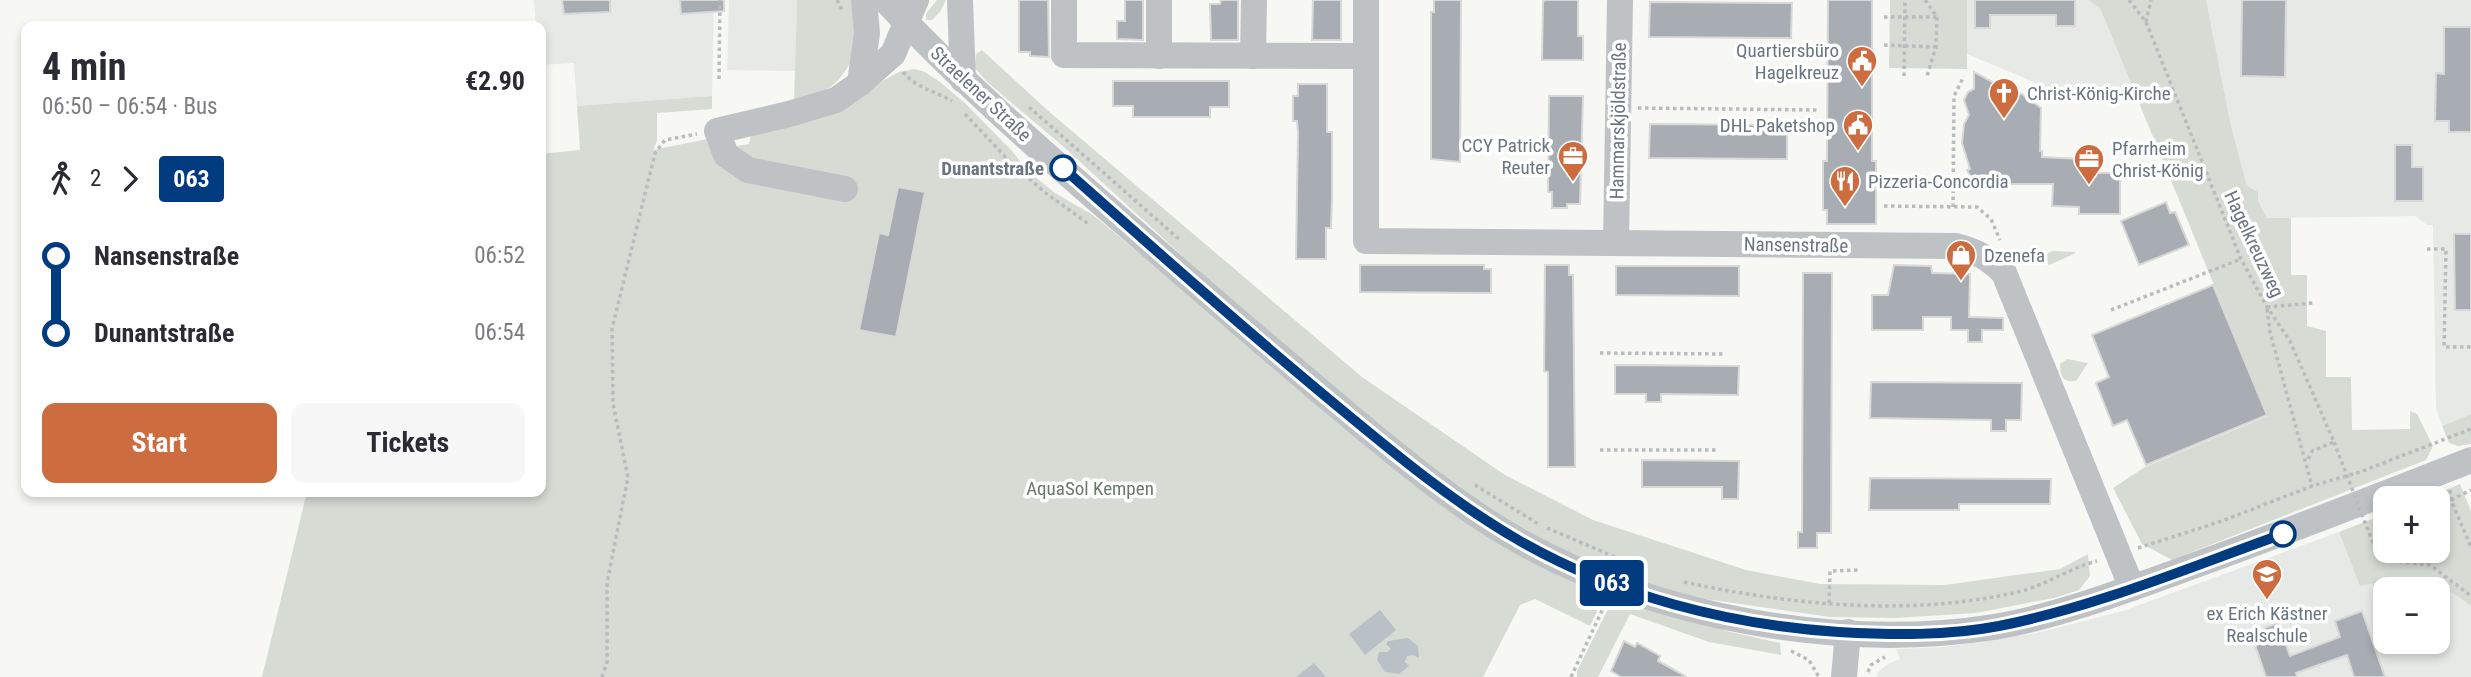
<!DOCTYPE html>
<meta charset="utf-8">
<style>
body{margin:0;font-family:"Roboto Condensed",sans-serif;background:#f7f7f7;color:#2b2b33;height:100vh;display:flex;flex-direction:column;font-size:26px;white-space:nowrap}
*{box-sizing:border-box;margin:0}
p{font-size:23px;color:#7c7c81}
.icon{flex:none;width:38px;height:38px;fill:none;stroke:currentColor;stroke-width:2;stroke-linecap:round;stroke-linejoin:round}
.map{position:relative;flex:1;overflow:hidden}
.details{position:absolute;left:21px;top:21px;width:525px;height:476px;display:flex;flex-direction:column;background:#fff;border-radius:14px;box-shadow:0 4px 10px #0003}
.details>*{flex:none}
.badge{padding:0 14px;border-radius:5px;font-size:24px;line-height:46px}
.controls{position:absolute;left:2373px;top:486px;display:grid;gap:14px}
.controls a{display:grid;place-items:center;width:77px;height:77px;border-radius:14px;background:#fff;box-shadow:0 4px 10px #0003;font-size:35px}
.map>.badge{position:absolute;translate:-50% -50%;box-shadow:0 0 0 4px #fff}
.legs{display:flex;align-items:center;gap:10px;height:77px;padding:0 21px;font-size:23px}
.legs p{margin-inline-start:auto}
.summary{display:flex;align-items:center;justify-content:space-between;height:119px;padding:0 21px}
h1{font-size:38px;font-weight:700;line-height:52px}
.button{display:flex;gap:14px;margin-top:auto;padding:14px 21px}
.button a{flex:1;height:80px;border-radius:14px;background:#cd6c3f;color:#fff;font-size:28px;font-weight:700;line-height:80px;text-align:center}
.button a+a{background:#f7f7f7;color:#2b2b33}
ul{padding:0 21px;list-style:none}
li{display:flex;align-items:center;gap:24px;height:77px;font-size:26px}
li i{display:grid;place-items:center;width:10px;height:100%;margin:0 9px;background:currentColor}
li i::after{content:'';width:18px;height:18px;margin:-9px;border:5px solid;border-radius:50%;background:#fff}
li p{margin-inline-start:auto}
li:first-child i{background:linear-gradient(#0000 50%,currentColor 0)}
li:last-child i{background:linear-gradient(currentColor 50%,#0000 0)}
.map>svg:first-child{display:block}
</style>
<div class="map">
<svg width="2471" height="677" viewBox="0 0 2471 677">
<rect width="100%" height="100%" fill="#f7f7f4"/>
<g fill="#e7e9e7" fill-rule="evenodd">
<path d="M534,0H714L712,96L577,106L574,63L541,65V26H536Z"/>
<path d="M729,0H797L795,71L727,70Z"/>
<path d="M1967,0H2088L2100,8L2133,88L2053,90L1967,54Z"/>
<path d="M2206,0H2471V414L2442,426L2436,408L2433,225H2427L2415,216L2267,218L2258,201L2257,192L2247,186L2231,126Z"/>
<path d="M2339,532L2360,585L2413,577L2429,580L2442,586L2471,606V677H1876L1879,671L1888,664L1900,659L1896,649L1945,647L2037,633L2123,611ZM2385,590H2438V642H2385Z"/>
</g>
<g fill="#d6dbd4">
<path d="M797,0H851C867,27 855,70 829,88C820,94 805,97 794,102Z"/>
<path d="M937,0H946L940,12L932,20H926V14Z"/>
<path d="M1890,0H1967V69L1889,68Z"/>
<path d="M2088,0H2206L2231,126L2247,186L2258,192V201L2267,218H2291V275H2307V326L2326,331V377H2351L2352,430L2410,429V411L2417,414L2433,446L2426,460L2172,560L2142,544L2113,488L2145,467L2268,416L2100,8Z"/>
<path d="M982,50L1046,109L1362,377L1505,475L1593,520L1746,570L1820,584L1945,585L2060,569L2088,554L2090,576L2079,590L2054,598L1976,613L1896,618L1830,617L1692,597L1607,570L1550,544L1497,515L1458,488L1251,319L1065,148L986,81L975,68L976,54Z"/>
<path d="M914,69L925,72L940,82L966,104L1012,151L1028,171L1055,193L1093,215L1155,266L1356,437L1651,608L1726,631L1780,643L1781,655L1709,642L1630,614L1598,677H1577V671L1607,611L1611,607L1601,603L1590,626L1535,599L1520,605L1483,677H262L307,492H541V154L580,150L577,106L712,96V109L657,113V141L653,150L712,138L711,150L749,144L751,135L836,106L899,72Z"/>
<path d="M2053,251L2075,252L2076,253L2049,265L2043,255Z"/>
<path d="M2067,359L2088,363L2076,381C2062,383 2060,375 2060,364Z"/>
<path d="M2471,414V444L2458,446L2449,443L2442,426Z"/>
<path d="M2460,484L2471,511V606C2426,572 2413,576 2360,586L2339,532L2385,514V551H2438V499H2424Z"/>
</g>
<g fill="#b9c1c6">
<path d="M1380,610L1396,630L1365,655L1349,634Z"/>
<path d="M1408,638L1418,646L1419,658L1413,655L1407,656L1405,662L1409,666L1399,674L1385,672L1377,660L1379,652H1387L1391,649L1386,644L1388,641Z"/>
<path d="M1314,663L1326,677H1296Z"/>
</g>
<g fill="#a8adb3" stroke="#d8d8d7" stroke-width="2">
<path d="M562,0H610V12L564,14Z"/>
<path d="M680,0H724V11L681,14Z"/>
<path d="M1019,0H1048L1049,57L1030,56V52H1019Z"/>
<path d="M1125,0H1143V40L1117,39V21H1125Z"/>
<path d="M1221,0H1238V40H1211L1210,4H1220Z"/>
<path d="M1313,0H1341V40H1312Z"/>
<path d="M1434,0H1461L1460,162L1431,159V12H1434Z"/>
<path d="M1546,0H1578V36H1583V60H1542L1543,1Z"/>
<path d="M1828,0H1872V161H1876V224H1827V210H1823V161H1827Z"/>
<path d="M1975,0H2075V26H2056V15H1990V28H1975Z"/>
<path d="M2242,0H2286L2285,77L2241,76Z"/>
<path d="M1650,2L1792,3L1791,38L1649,37Z"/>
<path d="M2444,27H2471V132H2449V121H2435L2436,73L2444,74Z"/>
<path d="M1974,72L1998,85H2007V90L2022,94L2041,108L2040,151H2042V157L2081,159V173H2120V214H2079V207L2052,206L2053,184H1974L1967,170L1970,169L1962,143L1964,124L1969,115L1964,100L1968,92L1974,89Z"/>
<path d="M1113,81H1229V107H1210V117H1133V106H1113Z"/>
<path d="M1298,84H1327V132H1332V199L1331,228H1326V259H1296L1298,132L1297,121H1293V96H1298Z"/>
<path d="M1549,96H1583L1580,204H1567V208H1552V192H1548Z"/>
<path d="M1650,124L1787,125V159L1649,158Z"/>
<path d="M2395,145H2412V167H2423V201H2395Z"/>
<path d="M898,187L925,192L896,337L859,330L879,233L888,235Z"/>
<path d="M2166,202L2170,213L2175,212L2189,245L2139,265L2121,221Z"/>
<path d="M2454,234H2471V310H2455Z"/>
<path d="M1360,265H1484V269H1491V293L1360,292Z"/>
<path d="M1545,265H1569V275H1573L1575,467H1548V372L1544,371Z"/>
<path d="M1894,265L1931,266L1932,273L1970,274L1969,317L2003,318V330H1982V342H1968V330H1951V317H1923V330H1872V295H1888Z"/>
<path d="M1616,266H1739V296L1616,295Z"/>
<path d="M1803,273H1832L1831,533H1817V548H1798V532H1802Z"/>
<path d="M2213,285L2267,415L2146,465L2127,420L2113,426L2096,383L2109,377L2092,335Z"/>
<path d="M1615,365L1739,366L1738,395L1661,394V402H1646V394H1615Z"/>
<path d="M1871,382L2022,383L2021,420H2006V431H1991V420L1870,418Z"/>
<path d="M1642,460L1739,461L1738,499H1722V487H1642Z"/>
<path d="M1870,478L2051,479L2050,504H1959V510H1869Z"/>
<path d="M2362,611L2385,677H2354L2347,655L2296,673L2297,677H2266L2251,633L2278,623L2290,656L2340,637L2335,621Z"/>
<path d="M1624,641L1635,647L1637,643L1660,656L1658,661L1687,677H1621L1611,671Z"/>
</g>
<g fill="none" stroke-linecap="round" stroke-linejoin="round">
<g stroke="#b9bbbe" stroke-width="3.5" stroke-dasharray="3.5 3.5" stroke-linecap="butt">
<path d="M837,0L842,10"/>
<path d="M1925,0L1937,17L1936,47L1927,76"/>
<path d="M2129,0L2146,22L2241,259L2267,307L2290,341L2334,442L2312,451L2307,461"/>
<path d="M1884,17H1937"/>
<path d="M2146,22L2151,0"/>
<path d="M1884,45L1935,47"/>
<path d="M903,72C916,88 935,91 952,101"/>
<path d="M1904,76L1905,0"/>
<path d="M719,79L720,0"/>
<path d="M1029,107L1181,241"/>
<path d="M1638,108L1820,110"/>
<path d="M965,114L1013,165L1047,194L1090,225"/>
<path d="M1884,206L1977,207L1991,219L2000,240"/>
<path d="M1953,207L1954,96L1964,76"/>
<path d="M2427,249H2446L2444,347H2471"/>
<path d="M2267,307L2313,303"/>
<path d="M2267,309L2270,332L2312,486"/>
<path d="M2111,310L2241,259"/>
<path d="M1600,353L1724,354"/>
<path d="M1600,450H1716"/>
<path d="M1475,485L1540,525"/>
<path d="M2450,490L2451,500L2471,547"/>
<path d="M2451,500L2471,490"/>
<path d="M1547,528L1643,569"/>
<path d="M2138,548L2222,521L2312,486L2360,472L2471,429"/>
<path d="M2376,551L2382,560L2430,565L2471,596"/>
<path d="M1684,582C1791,605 1909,617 2018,592C2046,585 2070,568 2097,561"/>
<path d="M1829,603L1830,571L1858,570"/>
<path d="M1791,651L1809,660L1819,677"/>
<path d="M1868,672L1871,665L1885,657"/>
<path d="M602,677L607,662V583L628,477L613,404L612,329L655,153L665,140L697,134"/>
<path d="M1571,677L1606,602"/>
</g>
<g stroke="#bfc2c5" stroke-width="26">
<path d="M885,0C977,99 1081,185 1183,274C1241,324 1299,374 1358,423C1410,466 1462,509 1521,542C1659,618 1839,651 1994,627C2055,617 2120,592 2179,571C2277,536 2374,498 2471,460"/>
<path d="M960,0L963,80"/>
<path d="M1064,0V55L1366,56"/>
<path d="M1366,0V241L1956,246C1976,251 1989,258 2004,273L2132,588"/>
<path d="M1159,56V0"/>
<path d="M1253,56L1254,0"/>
<path d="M860,83L867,33L864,0"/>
<path d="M845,189L748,170L726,155L717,131L789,114L836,100L860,83L893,54L916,0"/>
<path d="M1616,243L1620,0"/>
<path d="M1844,677L1848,632"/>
</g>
<path stroke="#b9bbbe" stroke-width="3.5" stroke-dasharray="3.5 3.5" stroke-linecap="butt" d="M2334,442L2376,551"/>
</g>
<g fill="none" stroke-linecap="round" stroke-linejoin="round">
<g stroke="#fff" stroke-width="16">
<path id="line-1" d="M1063,168C1153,248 1243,328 1336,405C1395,454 1454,503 1520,541C1616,596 1729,625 1839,632C1892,635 1947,636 1999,626C2096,607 2190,567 2283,534"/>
</g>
<use href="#line-1" stroke="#003b80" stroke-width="10"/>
</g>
<defs>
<g id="civic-pin" transform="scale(1.575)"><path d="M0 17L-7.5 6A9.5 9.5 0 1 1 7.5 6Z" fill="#cd6c3f" stroke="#fff"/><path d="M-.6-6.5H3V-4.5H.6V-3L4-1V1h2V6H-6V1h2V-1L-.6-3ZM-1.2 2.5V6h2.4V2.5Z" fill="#fff"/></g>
<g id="church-pin" transform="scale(1.575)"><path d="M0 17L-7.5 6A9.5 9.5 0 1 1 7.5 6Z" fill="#cd6c3f" stroke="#fff"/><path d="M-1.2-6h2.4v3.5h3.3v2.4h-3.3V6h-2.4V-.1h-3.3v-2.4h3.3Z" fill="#fff"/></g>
<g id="office-pin" transform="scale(1.575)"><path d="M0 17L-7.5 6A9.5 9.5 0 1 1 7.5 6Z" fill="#cd6c3f" stroke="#fff"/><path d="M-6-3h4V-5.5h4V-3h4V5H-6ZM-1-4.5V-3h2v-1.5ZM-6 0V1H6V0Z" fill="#fff"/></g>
<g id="restaurant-pin" transform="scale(1.575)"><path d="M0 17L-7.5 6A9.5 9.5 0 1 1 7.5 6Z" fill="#cd6c3f" stroke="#fff"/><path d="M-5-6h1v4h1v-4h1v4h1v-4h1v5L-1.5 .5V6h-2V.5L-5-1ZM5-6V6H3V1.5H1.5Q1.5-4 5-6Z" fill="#fff"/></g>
<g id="shop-pin" transform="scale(1.575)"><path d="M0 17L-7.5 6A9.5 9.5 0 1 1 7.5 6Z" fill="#cd6c3f" stroke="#fff"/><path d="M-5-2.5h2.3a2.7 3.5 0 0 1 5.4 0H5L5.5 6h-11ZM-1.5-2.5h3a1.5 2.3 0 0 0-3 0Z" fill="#fff"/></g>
<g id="school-pin" transform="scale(1.575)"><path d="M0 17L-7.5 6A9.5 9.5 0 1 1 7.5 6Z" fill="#cd6c3f" stroke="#fff"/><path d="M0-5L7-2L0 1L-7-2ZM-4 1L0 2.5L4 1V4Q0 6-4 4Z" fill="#fff"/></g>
</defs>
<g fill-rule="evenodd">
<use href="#civic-pin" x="1862" y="61"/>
<use href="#church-pin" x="2004" y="93"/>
<use href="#civic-pin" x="1858" y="125"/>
<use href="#office-pin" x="1573" y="156"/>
<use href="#office-pin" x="2089" y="159"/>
<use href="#restaurant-pin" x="1845" y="181"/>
<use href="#shop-pin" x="1961" y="255"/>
<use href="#school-pin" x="2267" y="574"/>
</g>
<g fill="#fff" stroke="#003b80" stroke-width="3.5">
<circle cx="1063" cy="168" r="12"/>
<circle cx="2283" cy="534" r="12"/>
</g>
<g text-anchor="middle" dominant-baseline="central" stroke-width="7" stroke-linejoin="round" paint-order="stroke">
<g font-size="19" fill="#6a7581" stroke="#fff" text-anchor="start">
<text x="1839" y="50" text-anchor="end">Quartiersbüro<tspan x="1839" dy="22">Hagelkreuz</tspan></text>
<text x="2027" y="93">Christ-König-Kirche</text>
<text x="1835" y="125" text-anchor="end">DHL Paketshop</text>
<text x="1550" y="145" text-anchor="end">CCY Patrick<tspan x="1550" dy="22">Reuter</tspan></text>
<text x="2112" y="148">Pfarrheim<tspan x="2112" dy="22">Christ-König</tspan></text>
<text x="1868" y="181">Pizzeria-Concordia</text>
<text x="1984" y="255">Dzenefa</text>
<text x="2267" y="613" text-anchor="middle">ex Erich Kästner<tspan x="2267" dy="22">Realschule</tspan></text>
</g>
<g font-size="19" fill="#6a7581" stroke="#fff">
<text transform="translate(981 94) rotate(43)">Straelener Straße</text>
<text transform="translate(1618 121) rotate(-89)">Hammarskjöldstraße</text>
<text transform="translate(2254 244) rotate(65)">Hagelkreuzweg</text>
<text transform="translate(1796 245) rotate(1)">Nansenstraße</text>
</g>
<g font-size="19" font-weight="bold" fill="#6a7581" stroke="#fff" text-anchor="end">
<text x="1044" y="168">Dunantstraße</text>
</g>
<g font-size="19" fill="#6a7968" stroke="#fff">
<text x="1090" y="488">AquaSol Kempen</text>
</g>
</g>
</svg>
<div class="controls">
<a>+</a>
<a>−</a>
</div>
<b class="badge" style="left:1612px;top:583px;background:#003b80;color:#fff">063</b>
<section class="details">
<div class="summary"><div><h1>4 min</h1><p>06:50 – 06:54 · Bus</p></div><b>€2.90</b></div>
<div class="legs"><svg class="icon" aria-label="walk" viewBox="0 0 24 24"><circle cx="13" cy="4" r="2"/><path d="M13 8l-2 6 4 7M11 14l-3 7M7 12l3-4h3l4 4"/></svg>2<svg class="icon" aria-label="forward" viewBox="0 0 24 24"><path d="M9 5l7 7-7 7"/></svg><b class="badge" style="background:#003b80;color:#fff">063</b></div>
<ul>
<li><i style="color:#003b80"></i><b>Nansenstraße</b><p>06:52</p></li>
<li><i style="color:#003b80"></i><b>Dunantstraße</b><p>06:54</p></li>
</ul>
<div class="button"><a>Start</a><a>Tickets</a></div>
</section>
</div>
